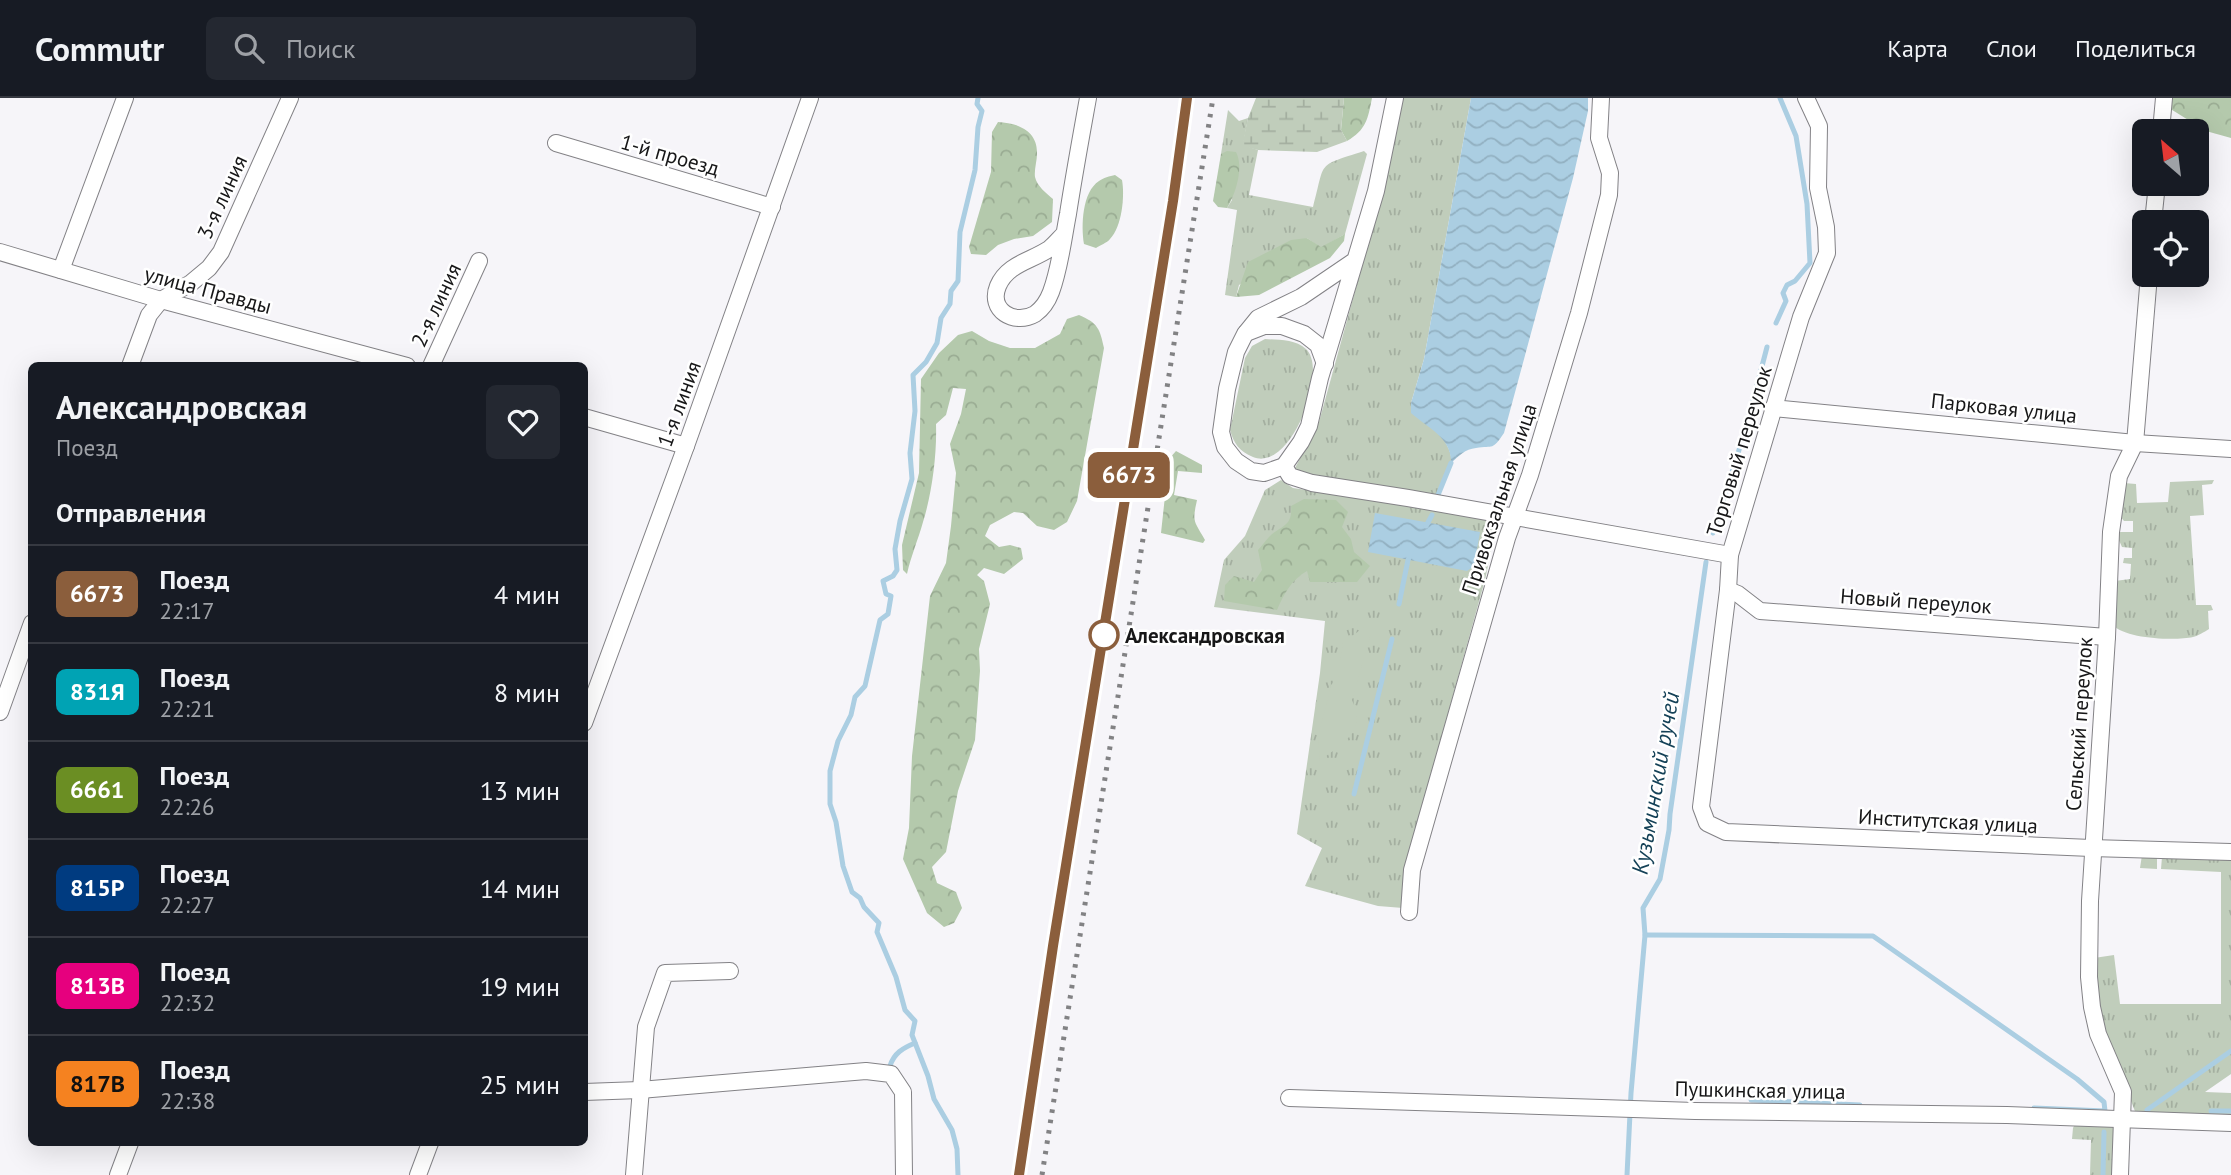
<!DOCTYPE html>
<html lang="ru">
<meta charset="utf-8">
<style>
body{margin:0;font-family:"PT Sans",sans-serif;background:#242831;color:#f1f3f6;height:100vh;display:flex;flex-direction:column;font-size:26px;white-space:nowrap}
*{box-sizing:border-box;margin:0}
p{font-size:23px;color:#9ea1a6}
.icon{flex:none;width:38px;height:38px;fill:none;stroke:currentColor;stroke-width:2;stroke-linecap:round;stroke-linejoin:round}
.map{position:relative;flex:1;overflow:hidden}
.details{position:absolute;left:28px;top:264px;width:560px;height:784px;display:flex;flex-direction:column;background:#171b24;border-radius:10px;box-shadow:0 7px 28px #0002}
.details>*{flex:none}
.badge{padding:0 14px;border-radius:10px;font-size:24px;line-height:46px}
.needle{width:46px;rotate:332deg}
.buttons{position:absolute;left:2132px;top:21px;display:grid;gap:14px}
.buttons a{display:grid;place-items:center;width:77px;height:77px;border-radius:10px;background:#171b24;box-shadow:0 7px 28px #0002;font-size:35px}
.map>.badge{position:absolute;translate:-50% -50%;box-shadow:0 0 0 4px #fff}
h2{padding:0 28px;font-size:26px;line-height:63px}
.round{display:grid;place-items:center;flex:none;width:74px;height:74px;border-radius:10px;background:#242831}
.headline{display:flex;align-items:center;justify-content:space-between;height:119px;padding:0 28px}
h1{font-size:33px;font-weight:600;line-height:52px}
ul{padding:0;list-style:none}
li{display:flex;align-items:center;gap:21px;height:98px;padding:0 28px;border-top:2px solid #363941}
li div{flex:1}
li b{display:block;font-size:26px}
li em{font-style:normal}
li .badge{min-width:77px;font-weight:700;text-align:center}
header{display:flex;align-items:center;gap:42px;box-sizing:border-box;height:98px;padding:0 35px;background:#171b24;border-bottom:2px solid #363941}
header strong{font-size:33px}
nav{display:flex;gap:38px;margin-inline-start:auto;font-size:24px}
.search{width:490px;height:63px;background:#242831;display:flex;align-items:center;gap:18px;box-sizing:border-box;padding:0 24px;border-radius:10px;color:#9ea1a6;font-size:26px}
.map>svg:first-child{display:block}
</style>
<header>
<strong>Commutr</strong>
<div class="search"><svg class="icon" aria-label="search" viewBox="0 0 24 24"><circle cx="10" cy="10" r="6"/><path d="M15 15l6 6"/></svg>Поиск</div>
<nav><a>Карта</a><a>Слои</a><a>Поделиться</a></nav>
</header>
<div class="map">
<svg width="2231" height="1077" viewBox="0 0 2231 1077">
<defs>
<pattern id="grass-tufts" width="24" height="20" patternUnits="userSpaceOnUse" patternTransform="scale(1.75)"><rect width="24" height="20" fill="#c0cdbb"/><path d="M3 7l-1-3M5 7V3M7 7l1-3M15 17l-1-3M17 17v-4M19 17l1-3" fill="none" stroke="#a4afa0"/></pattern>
<pattern id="forest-crowns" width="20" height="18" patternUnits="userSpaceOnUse" patternTransform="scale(1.75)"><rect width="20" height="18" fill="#b4c9ac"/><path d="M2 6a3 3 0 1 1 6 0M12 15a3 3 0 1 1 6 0" fill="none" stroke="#9aac93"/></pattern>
<pattern id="wetland-marsh" width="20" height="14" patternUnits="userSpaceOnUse" patternTransform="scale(1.75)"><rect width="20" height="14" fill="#c0cdbb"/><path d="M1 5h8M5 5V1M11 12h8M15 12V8" fill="none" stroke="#a4afa0"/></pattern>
<pattern id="water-waves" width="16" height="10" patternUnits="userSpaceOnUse" patternTransform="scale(1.75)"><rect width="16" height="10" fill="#abcee2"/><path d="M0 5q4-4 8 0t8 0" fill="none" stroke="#92b0c1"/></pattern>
</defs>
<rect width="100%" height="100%" fill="#f6f5f9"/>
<g fill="url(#grass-tufts)">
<path d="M1402,0H1471L1424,261L1411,305C1423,318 1455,346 1451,365C1449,376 1442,387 1438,397L1307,378L1298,374L1295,370L1319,324L1379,106Z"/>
<path d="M1228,12L1239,23L1248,20L1243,47L1258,52L1249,97L1313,109C1326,62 1315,69 1364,53L1367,56L1345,136L1321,150L1307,140L1239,187L1236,199L1225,197L1237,112L1227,110L1232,102L1221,56Z"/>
<path d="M1265,241C1279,242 1295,241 1306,251C1329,272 1291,375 1253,359C1239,353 1234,346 1230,332L1245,260L1252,248Z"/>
<path d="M1281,382L1293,390L1489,419L1497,424L1485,482L1406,767L1403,810L1378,808L1305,788L1322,750L1297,736L1320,575L1325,523L1214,509L1224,462L1245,438L1265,392Z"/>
<path d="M2214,382L2212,386L2202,387L2204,417L2190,418L2196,507H2211L2213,512L2208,513L2209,531C2204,534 2198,538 2193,539C2176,543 2125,541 2113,527L2115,483L2130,481L2131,466L2123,465L2124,460H2132V450L2122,449L2118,440L2119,434H2133V423H2124L2120,418L2124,385L2136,386L2137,405L2168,404L2170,384Z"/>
<path d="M2142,757L2231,759V976L2205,994L2231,995V1021L2136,1016L2101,924L2094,860L2114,857L2120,906H2221V774L2161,771L2162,759H2157V771L2140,770Z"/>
<path d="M2075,1026L2115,1029V1077H2090L2091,1042L2072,1041L2073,1030Z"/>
</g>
<g fill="url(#forest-crowns)">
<path d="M1344,0H1372C1368,21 1366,32 1347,43L1341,32Z"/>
<path d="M2169,0H2231V40L2206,33L2169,10Z"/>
<path d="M998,24C1017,25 1038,32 1037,56C1037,63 1034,72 1035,79C1037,88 1046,95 1053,101L1052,124L1033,138L1014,141L998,147L986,157L971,156L969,149L991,74L992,34Z"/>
<path d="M1227,53L1236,54C1244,69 1236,95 1227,110L1218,109L1213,103L1221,56Z"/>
<path d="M1115,77L1122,82C1125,98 1122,129 1110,141C1107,145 1100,147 1096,150L1084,146C1081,128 1082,94 1099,83C1103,80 1110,78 1115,77Z"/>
<path d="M1345,136L1344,143L1330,160L1259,197L1236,199L1248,164L1291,142L1307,140L1321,149Z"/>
<path d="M1079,217C1098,225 1100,231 1104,250L1077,403L1067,424L1054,432L1037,428L1023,415L1014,414L990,427L985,438L999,449L1010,447L1021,450L1023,461L1004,476L984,470L977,477L984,483L990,506L979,551L980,573L975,642L958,693L946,754L932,769L937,785L956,794L962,810L954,825L944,829L927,815L903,761L909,730L912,658L930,498L946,465L951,428L956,375L950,346L961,316L966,291L953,290L946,317L936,326C937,357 932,395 923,424C918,442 911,458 907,476L903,472L902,447L919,375L921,281L939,255L958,237L972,233L989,243L1010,250H1035L1060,236L1067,221Z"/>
<path d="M1176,353L1202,367V375L1178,373L1174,397L1197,402C1192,425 1194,422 1205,442L1203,445L1161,435L1169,361Z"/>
<path d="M1304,401L1336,402L1348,414L1342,429L1351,441L1354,454L1370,468L1357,484H1310L1307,473C1291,482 1284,496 1277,512L1224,503L1225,487L1234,478L1254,484L1262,472L1258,452C1262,448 1265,443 1269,439C1280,428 1293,429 1291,408Z"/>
</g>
<path fill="url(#wetland-marsh)" d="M1256,0H1344L1341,32L1347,43L1317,54L1258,52L1242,48L1248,20Z"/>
<path fill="#c0cdbb" d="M1368,526L1371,535L1352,602C1367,635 1342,645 1320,663L1318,640L1331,587L1345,571L1340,560L1343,545Z"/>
<g fill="url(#water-waves)">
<path d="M1471,0H1588V13L1573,80L1504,335C1492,353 1494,347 1476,350C1465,351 1459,358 1451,365C1452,340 1428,330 1411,315V305L1424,261Z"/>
<path d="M1375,415L1480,434L1474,468L1467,473L1368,454Z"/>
</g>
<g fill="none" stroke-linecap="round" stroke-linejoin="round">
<g stroke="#abcee2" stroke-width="5">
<path d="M1776,225L1786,203L1783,195L1787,187L1795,183L1810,165L1807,106L1796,38L1780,0"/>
<path d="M1749,318L1767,249"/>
<path d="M1438,397L1451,365"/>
<path d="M1426,428L1432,417"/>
<path d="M1713,435L1744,336"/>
<path d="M1399,506L1408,462L1411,455"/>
<path d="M1354,696L1392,541"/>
<path d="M1645,837L1873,838L2077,981L2104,1004L2105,1013L2034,1010"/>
<path d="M890,968C894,955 903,950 915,945"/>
<path d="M1751,1002L1860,1007"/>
<path d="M2147,1012L2231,953"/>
<path d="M2211,1013H2231"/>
<path d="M958,1077L957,1051L952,1032L934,1001L928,978L912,937L915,923L905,912L896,879L877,834L879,825L864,809L860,800L852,794L843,768L836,724L830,706V673L838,643L851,617L855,599L865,588L880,522L888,516L891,498L886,496L883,483L893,478L897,472L895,451L900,423L912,381L910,355L915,313L913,277L926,264L937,245L941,220L950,206L951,193L958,183L960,134L975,72L978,29L982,13L977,6L978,0"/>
<path d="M1627,1077L1631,995L1645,837L1643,810L1660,781L1669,732L1670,716L1706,464"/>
<path d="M2103,1077L2104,1034"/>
</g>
<g stroke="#838286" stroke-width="18">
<g id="street">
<path d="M1806,0L1819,28L1818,90L1826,129L1827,155L1801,219L1730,457L1728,492L1701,709L1707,725L1726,734L2091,750L2231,754"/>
<path d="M2161,33L2164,0"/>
<path d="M556,45L772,109"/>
<path d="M2153,124L2157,86"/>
<path d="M1064,136C1059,141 1054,147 1049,151C1031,163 1007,166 998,188C988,212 1014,228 1035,216C1042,211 1048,202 1051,194C1060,170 1063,142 1068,116C1074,77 1081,39 1088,0"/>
<path d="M0,154L161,202L407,268"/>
<path d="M1354,163L1301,199L1258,220L1245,236L1236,254L1227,291L1221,334L1225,349L1236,363L1251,373L1264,375L1284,368L1301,344L1309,328L1320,280L1376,93L1395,0"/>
<path d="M61,172L125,0"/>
<path d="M1246,235L1264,228H1282L1304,236L1318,247L1325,266"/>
<path d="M130,268L149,217L161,202L191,185L209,170L221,154L290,0"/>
<path d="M431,268L479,163"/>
<path d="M1773,310L2135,345L2231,351"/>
<path d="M584,319L686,348"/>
<path d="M1284,368L1290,378L1312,385L1408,400L1730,457"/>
<path d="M1728,492L1738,496L1760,513L2107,539"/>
<path d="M0,614L32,525"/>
<path d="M584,625L686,348L810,0"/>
<path d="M1409,814L1412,772L1507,440L1530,377L1579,215L1609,97L1610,75L1599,40L1601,0"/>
<path d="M584,994L640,992L866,973L891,976L903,994L904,1077"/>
<path d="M1289,1000L1695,1013L2007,1017L2231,1025"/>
<path d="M118,1077L130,1045"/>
<path d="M418,1077L430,1045"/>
<path d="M634,1077L646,929L665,875L730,873"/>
<path d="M2120,1077L2123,994L2098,936L2092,909L2089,879L2090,803L2107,539L2111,434L2119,378L2135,345L2149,177"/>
</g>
</g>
<use href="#street" stroke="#fff" stroke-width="16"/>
<g stroke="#828284" stroke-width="5" stroke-dasharray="3.5 7" stroke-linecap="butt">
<path d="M1019,1077L1053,848L1173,103L1187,0"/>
<path d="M1042,1077L1213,0"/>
</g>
</g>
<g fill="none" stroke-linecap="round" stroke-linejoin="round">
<g stroke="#fff" stroke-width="16">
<path id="line" d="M1019,1077L1053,848L1173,103L1187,0"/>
</g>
<use href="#line" stroke="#8b5e3c" stroke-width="10"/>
</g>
<circle fill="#fff" stroke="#8b5e3c" stroke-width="3.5" cx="1104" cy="537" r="14"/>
<g text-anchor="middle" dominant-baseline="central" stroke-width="5" stroke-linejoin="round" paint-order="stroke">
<g font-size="21" fill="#171718" stroke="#fff">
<text transform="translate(670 57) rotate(16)">1-й проезд</text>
<text transform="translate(222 99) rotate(-65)">3-я линия</text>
<text transform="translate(208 192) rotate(15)">улица Правды</text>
<text transform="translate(436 207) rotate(-65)">2-я линия</text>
<text transform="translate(679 306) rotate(-70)">1-я линия</text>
<text transform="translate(2004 310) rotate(6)">Парковая улица</text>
<text transform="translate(1739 353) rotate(-73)">Торговый переулок</text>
<text transform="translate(1499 401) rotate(-72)">Привокзальная улица</text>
<text transform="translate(1916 503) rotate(4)">Новый переулок</text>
<text transform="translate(2079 626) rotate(-86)">Сельский переулок</text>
<text transform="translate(1948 723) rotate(3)">Институтская улица</text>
<text transform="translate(1760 992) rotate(1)">Пушкинская улица</text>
</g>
<g font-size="21" font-weight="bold" fill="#171718" stroke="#fff" text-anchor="start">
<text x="1125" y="537">Александровская</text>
</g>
<g font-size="23" font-style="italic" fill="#144157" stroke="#fff">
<text transform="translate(1655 685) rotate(-80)">Кузьминский ручей</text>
</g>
</g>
</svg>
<div class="buttons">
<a><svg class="needle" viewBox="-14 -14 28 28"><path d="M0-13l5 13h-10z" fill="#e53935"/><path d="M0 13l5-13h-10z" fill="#9ea1a6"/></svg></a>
<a><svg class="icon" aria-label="locate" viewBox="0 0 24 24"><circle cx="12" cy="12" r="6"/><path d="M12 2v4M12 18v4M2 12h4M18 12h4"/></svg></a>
</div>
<b class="badge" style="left:1129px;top:377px;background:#8b5e3c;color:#fff">6673</b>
<section class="details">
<div class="headline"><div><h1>Александровская</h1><p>Поезд</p></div><a class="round"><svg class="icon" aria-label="heart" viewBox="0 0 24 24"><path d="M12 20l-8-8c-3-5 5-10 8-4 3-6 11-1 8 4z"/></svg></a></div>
<h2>Отправления</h2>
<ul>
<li><span class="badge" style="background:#8b5e3c;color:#fff">6673</span><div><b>Поезд</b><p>22:17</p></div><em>4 мин</em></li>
<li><span class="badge" style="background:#00a3b4;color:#fff">831Я</span><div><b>Поезд</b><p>22:21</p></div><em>8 мин</em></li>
<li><span class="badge" style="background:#6b8e23;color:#fff">6661</span><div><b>Поезд</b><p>22:26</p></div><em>13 мин</em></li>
<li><span class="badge" style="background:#003b80;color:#fff">815Р</span><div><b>Поезд</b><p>22:27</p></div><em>14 мин</em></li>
<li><span class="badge" style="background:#e6007e;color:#fff">813В</span><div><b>Поезд</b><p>22:32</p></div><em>19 мин</em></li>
<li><span class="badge" style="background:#f58220;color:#111">817В</span><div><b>Поезд</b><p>22:38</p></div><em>25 мин</em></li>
</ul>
</section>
</div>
